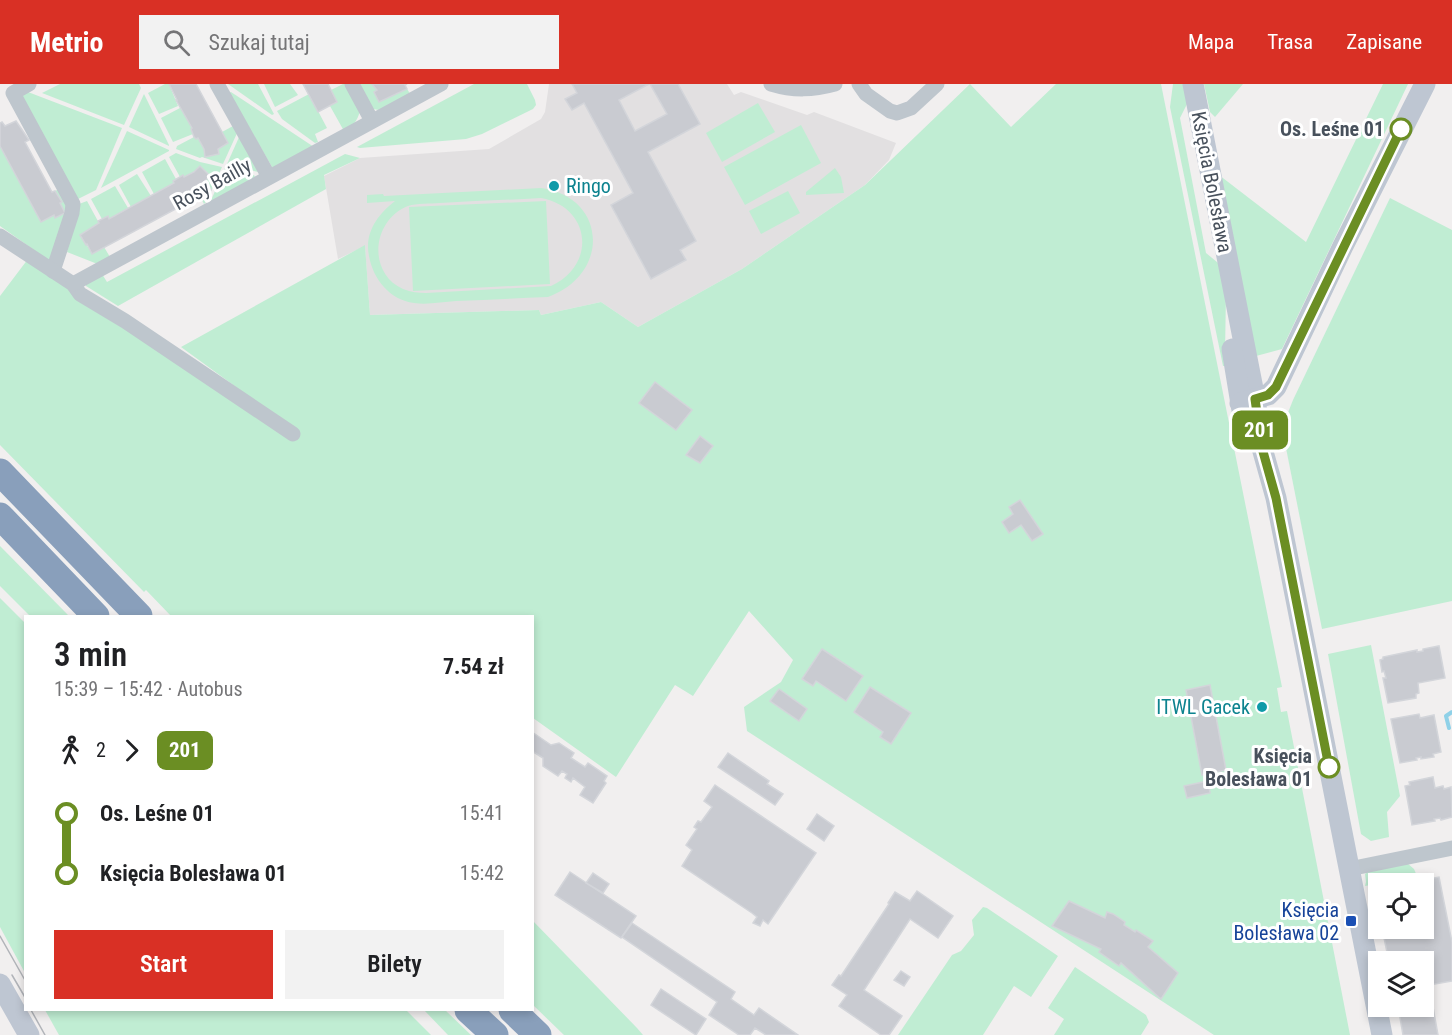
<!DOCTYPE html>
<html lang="pl">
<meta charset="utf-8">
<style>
body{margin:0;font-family:"Roboto Condensed",sans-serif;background:#f2f2f2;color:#202124;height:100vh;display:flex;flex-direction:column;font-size:22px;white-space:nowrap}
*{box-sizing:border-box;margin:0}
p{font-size:20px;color:#757577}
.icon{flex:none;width:33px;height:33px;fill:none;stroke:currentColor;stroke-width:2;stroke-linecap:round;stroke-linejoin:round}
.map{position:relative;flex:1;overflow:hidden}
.sheet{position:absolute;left:24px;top:531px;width:510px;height:396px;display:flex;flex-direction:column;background:#fff;border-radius:0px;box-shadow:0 3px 9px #0003}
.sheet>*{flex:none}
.badge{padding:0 12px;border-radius:9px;font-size:21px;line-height:39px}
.fabs{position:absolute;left:1368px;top:789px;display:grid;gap:12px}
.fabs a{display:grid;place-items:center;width:66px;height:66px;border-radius:0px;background:#fff;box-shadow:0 3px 9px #0003;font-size:30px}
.map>.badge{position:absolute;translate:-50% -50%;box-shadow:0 0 0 3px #fff}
.legs{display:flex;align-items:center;gap:9px;height:66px;padding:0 30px;font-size:20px}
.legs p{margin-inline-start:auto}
.head{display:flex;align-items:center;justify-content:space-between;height:102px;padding:0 30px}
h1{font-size:33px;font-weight:600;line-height:45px}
.action{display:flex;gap:12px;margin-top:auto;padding:12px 30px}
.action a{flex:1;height:69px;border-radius:0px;background:#d93025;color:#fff;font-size:24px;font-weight:600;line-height:69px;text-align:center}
.action a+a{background:#f2f2f2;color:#202124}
ul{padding:0 30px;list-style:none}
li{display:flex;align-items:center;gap:21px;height:60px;font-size:22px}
li i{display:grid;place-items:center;width:9px;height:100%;margin:0 8px;background:currentColor}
li i::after{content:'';width:15px;height:15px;margin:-8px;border:4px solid;border-radius:50%;background:#fff}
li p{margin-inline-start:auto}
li:first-child i{background:linear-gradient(#0000 50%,currentColor 0)}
li:last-child i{background:linear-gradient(currentColor 50%,#0000 0)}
header{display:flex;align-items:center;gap:36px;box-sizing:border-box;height:84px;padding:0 30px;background:#d93025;color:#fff}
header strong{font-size:28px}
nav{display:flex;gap:33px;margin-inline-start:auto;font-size:21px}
.search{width:420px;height:54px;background:#f2f2f2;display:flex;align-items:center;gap:15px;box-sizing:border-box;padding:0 21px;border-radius:0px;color:#757577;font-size:22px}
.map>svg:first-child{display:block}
</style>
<header>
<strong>Metrio</strong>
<div class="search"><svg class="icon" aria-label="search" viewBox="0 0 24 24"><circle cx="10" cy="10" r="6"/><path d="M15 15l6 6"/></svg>Szukaj tutaj</div>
<nav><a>Mapa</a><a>Trasa</a><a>Zapisane</a></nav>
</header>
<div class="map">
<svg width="1452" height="951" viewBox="0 0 1452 951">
<rect width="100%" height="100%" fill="#f1efef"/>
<path fill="#e2e0e1" d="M549,0H727L734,11L741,8L807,31L814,28L896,59L889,76L865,101L742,185L638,243L601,218L541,231L539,226L370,231L365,162L338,175L324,92L360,74L489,65L541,35L545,28Z"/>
<g fill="#c0edd3" fill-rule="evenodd">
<path d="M60,0H139L141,4L124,41L42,9Z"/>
<path d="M165,0H169L178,22L159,30L148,9Z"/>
<path d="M228,0H258L274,30L272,31Z"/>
<path d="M264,0H290L298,11L275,23Z"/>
<path d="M343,0H345L360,27C357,38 353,42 344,47L330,22L337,18L331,6Z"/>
<path d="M360,0H372L377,6L374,8L379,17L407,5L411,11L379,26L373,25Z"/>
<path d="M474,0H527L535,16L536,21L533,25L482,50L466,55L360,64L357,63Z"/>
<path d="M970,0L1011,43L1056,0H1161L1282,603L1277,604L1281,628L1287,627L1350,951H1214L747,647L744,623L781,598L793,576L749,527L693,612L675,601L616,693L533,634L532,532H171L146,506L144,508L0,361V212L28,175L236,303L181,263L365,161L370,231L539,226L541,231L601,218L638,243L742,185L865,101Z"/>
<path d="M1173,0H1186L1189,16L1180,34L1206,169L1223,183L1226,208L1225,270L1227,282H1223L1170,23Z"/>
<path d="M1204,0H1243L1215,33L1210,28Z"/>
<path d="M1383,0H1408L1282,265L1256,272L1219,91L1306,158Z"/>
<path d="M28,8L122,44L96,106L78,115L23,16V10Z"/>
<path d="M231,8L314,63L277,83H272L229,9Z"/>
<path d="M144,10L169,61V62L129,43Z"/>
<path d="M309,10L327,44L315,50L318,58L315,59L282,35L277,27Z"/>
<path d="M758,19L775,48L722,78L706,49Z"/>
<path d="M180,24L182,25L192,44L191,46L193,50L173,58L161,34Z"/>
<path d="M801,41L821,79L745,121L724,83Z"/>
<path d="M233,42L238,47L223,80L202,73L200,74L176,65L177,62L194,53L196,55L198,54L204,65L205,73L219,70L218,65L228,59L222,48Z"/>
<path d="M127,47L169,66V67L101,104Z"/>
<path d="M240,51L258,88L227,80Z"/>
<path d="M0,62L41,137L54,131L55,134L65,129L55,107L61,104L69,120L51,178L0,142Z"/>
<path d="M176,69L200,78L222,83L206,118L204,120L200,112L211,106L206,96L210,91L200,82C195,87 188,94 180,93L169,73Z"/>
<path d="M345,70L360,74L324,91L326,105L118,222L86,202V199L102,190L107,198Z"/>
<path d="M165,75L176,95L173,97L174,99L154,110L142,88Z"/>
<path d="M225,84L254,91L255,93L209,121Z"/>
<path d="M835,84L841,93L844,109L806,111V108Z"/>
<path d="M137,90L151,112L131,123L119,101Z"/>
<path d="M115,102L128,124L109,135L108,132L102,135L91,115Z"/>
<path d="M541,104C607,113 611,190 548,213C518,214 487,216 456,217C443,218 427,221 414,219C390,216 373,195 369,172C364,149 378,130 395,117L367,119V111L383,110L384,112ZM541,114C591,123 597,181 551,202L426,209C419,209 411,208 403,205C367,189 372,136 408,122C417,119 430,120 440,119C474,117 507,116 541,114Z"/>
<path d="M788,107L800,129L761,150L749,127Z"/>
<path d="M1390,114L1452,146V517L1322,545L1282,344L1293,316Z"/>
<path d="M87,117L99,139L80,151L92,169L104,163L110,173L100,181L67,168L79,120Z"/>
<path d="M546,117L550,200L413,207L409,123Z"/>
<path d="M0,462L69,532H30L0,502Z"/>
<path d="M0,514L25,539V889L0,843Z"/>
<path d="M1371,561L1400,712L1387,728L1389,753L1371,757L1361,750L1328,570Z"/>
<path d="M1407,779L1414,785L1417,792L1365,802L1366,798L1365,790L1369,787Z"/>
<path d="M983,823L987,824L1058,872L1031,913L1014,902L983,951H898L952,871L961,867L974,851L972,836Z"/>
<path d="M532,836L637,944L643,951H564L533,921Z"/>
<path d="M1075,883L1146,931L1149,938L1141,951H1054L1064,935L1048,924Z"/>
<path d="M45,926H406L431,951H59Z"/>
<path d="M424,926H445L471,951H448Z"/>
</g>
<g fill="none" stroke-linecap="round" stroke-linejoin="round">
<path stroke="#8fd1e8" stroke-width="4" d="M1449,644L1446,632L1452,628"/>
</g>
<g fill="#c9cbd1" stroke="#d3d5da" stroke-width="1.5">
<path d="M169,0H196L228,59L218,65L219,70L205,73L204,65L198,54L196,55L194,53L191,45L192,44L176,16H177Z"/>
<path d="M303,0H328L337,18L318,28Z"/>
<path d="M372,0H407L405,1L407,5L379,18L374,8L377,6Z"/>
<path d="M572,0H649L619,16L635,47L667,30L650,0H678L700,40L648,68L696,157L680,166L686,176L651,195L611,121L633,109L584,19L572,26L565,15L577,9Z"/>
<path d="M16,37L29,56L25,58L52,108L55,107L62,118L60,119L65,129L55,134L54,131L41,138L0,62V39L2,38L5,42Z"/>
<path d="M200,82L210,92L206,96L211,106L92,170L87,160L86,161L80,151L99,139L98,137L108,132L109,135L174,99L173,97L183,91L184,93L194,88Z"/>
<path d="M655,298L692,326L676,346L639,319Z"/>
<path d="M700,352L713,362L700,379L686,371Z"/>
<path d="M1020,416L1043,450L1032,457L1021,441L1009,449L1002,438L1013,430L1009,423Z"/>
<path d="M1439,562L1445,594L1418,599L1419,609L1416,610V614L1388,619L1383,594H1386L1384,587L1382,588L1380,576L1383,575V573L1417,566V568L1423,567V565Z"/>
<path d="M822,565L863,592L846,617L816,597L813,602L802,595Z"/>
<path d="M1210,601L1226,686L1202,691L1186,606Z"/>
<path d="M870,603L911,629L891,660L880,653L883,648L854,628Z"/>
<path d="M779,605L807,625L799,637L770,617Z"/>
<path d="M1419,630L1420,634L1434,631L1441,668L1433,670L1434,673L1421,675V673L1416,674L1417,676L1400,679L1391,635Z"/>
<path d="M532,648L551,661L559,659L574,669L571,674L585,683L588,679L607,692L604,697L606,699L593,719L580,711L585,703L573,694L571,698L565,694L567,690L562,687L558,692L543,682V674L532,667Z"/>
<path d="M728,669L769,697L767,700L783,710L775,721L718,683Z"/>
<path d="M1433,693L1435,704L1443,702L1444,705L1451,703L1452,733L1441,736L1440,734L1434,735L1435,737L1412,741L1405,702L1410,701L1409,698Z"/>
<path d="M1208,697L1210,709L1187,714L1184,702Z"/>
<path d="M715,701L816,769L768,840L763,836L760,842L753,839L757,833L752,829L682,782L692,766L686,761L697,745L694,743L698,737L701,738L712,723L704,717Z"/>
<path d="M817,730L834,742L824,757L807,745Z"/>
<path d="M570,788L636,832L621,854L555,811Z"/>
<path d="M593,789L609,800L603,809L586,799Z"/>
<path d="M1439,793L1452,858V897L1429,901L1438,951H1403L1398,922H1424V878H1389L1382,844H1424V800H1400Z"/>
<path d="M917,807L953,832L938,854L910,835L864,906L902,932L889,951H881L839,922L847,911L832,901L839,891L841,892L889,820L888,819L895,808L910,817Z"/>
<path d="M1069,817L1105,834L1107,828L1113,830L1125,838L1124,841L1135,848L1136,846L1153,857L1148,863L1178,889L1161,915L1121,879L1119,882L1099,868L1101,865L1052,842Z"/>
<path d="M632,839L735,908L731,915L754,931L759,924L798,951H766L755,944L750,951H739L709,931L717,918L622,853Z"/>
<path d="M901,887L910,893L904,902L894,896Z"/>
<path d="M661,905L706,935L696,951L651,921Z"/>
</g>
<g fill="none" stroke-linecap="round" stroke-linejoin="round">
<g stroke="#bec6cd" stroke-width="15">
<path d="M29,0L13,9L73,120L72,129L53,187"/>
<path d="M217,0L269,93"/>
<path d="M352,0L372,37"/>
<path d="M771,0C794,7 813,6 835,0"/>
<path d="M859,0L866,10L890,27L897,29L911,24L937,0"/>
<path d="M0,152L73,200L80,210L125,237L293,350"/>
<path d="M73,200L441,0"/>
<path d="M1349,785L1452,764"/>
</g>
<g stroke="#bec6d2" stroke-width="21">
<path d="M1193,0L1255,315L1262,364L1276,414L1382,951"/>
<path d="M1232,265L1243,332"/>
<path d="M1240,319L1268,311L1276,303L1343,162L1425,0"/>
<path d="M0,900L29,951"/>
</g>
<g stroke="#899fbb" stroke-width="27">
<path d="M0,388L139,532"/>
<path d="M0,432L96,532"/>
<path d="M468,926L495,951"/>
<path d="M512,926L538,951"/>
</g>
<g stroke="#b1b4b9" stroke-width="1.5">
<path d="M0,852L26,898"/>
<path d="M12,891L26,915"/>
<path d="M31,926L45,951"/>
</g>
</g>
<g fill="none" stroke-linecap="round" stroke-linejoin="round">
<g stroke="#fff" stroke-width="14">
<path id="line-1" d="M1329,683L1276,414L1262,364L1255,315L1268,311L1276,303L1401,45"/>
</g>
<use href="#line-1" stroke="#6b8e23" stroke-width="9"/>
</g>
<g fill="#fff" stroke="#6b8e23" stroke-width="3">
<circle cx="1401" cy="45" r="10"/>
<circle cx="1329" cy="683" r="10"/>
</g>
<g fill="#0f9aa8" stroke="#fff" stroke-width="2">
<circle cx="554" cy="102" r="6"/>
<circle cx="1262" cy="623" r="6"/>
</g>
<rect fill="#1a4fb4" stroke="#fff" stroke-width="2" x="1345" y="831" width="12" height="12" rx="3"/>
<g text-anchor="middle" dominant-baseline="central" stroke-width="6" stroke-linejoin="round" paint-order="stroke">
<g font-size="20" font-weight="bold" fill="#48515c" stroke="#fff" text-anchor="end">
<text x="1384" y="45">Os. Leśne 01</text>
<text x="1312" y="672">Księcia<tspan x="1312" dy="23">Bolesława 01</tspan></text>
</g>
<g font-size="20" fill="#48515c" stroke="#fff">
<text transform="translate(1212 98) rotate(79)">Księcia Bolesława</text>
<text transform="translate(212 100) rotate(-29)">Rosy Bailly</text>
</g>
<g font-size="20" fill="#0d838f" stroke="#fff" text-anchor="start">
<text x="566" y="102">Ringo</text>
<text x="1250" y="623" text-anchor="end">ITWL Gacek</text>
</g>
<g font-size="20" fill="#164399" stroke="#fff" text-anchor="end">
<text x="1339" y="826">Księcia<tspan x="1339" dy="23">Bolesława 02</tspan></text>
</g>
</g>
</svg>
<div class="fabs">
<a><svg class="icon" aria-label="locate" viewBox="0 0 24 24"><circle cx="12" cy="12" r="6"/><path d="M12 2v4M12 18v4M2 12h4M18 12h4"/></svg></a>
<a><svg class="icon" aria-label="layers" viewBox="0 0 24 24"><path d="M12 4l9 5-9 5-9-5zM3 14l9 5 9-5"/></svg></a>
</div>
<b class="badge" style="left:1260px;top:346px;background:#6b8e23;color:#fff">201</b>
<section class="sheet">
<div class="head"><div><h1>3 min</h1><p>15:39 – 15:42 · Autobus</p></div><b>7.54 zł</b></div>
<div class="legs"><svg class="icon" aria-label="walk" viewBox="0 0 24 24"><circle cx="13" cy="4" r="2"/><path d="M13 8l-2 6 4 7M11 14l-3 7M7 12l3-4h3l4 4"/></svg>2<svg class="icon" aria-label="forward" viewBox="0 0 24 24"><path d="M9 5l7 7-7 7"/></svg><b class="badge" style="background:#6b8e23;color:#fff">201</b></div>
<ul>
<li><i style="color:#6b8e23"></i><b>Os. Leśne 01</b><p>15:41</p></li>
<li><i style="color:#6b8e23"></i><b>Księcia Bolesława 01</b><p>15:42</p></li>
</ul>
<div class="action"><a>Start</a><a>Bilety</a></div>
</section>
</div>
